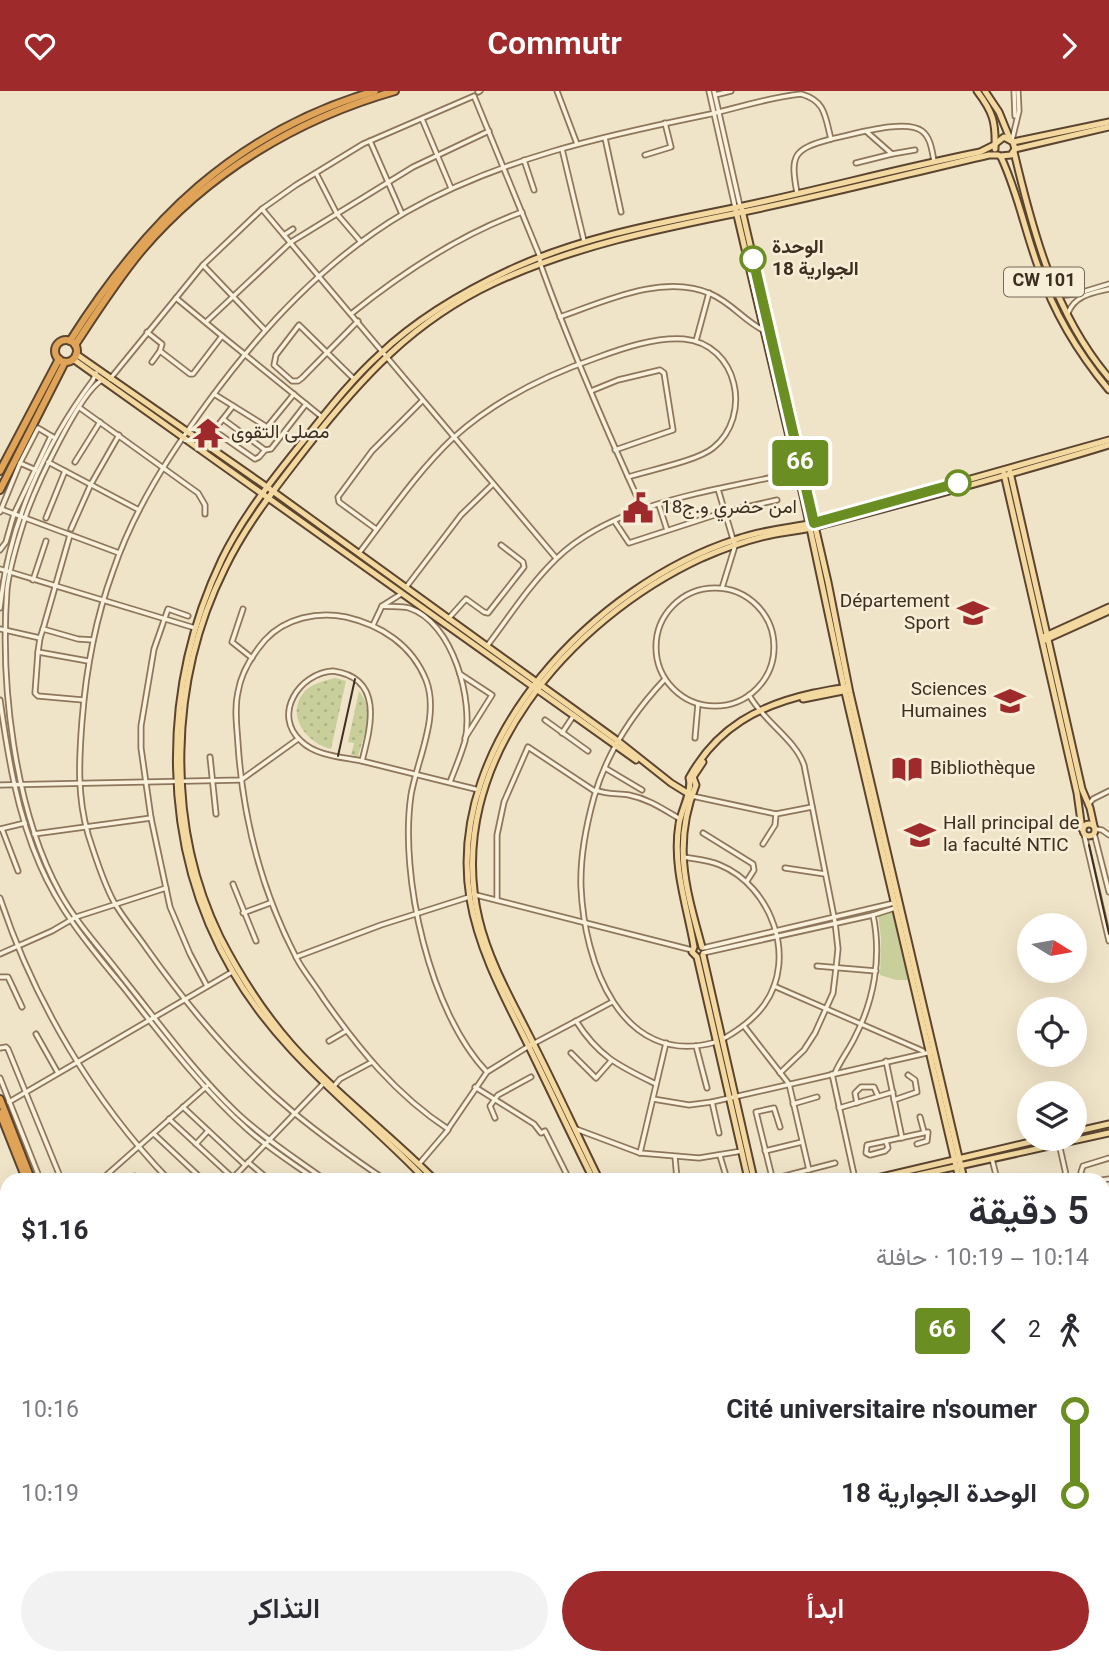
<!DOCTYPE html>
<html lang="ar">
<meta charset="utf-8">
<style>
body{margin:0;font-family:Georgia,Vazirmatn,serif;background:#f2f2f3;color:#2b2b33;direction:rtl;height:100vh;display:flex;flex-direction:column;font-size:26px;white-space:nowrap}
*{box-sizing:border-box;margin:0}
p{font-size:23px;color:#7c7c81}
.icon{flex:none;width:38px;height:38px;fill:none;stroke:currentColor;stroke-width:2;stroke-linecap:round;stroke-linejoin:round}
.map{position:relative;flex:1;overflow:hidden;direction:ltr}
.panel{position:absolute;left:0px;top:1082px;width:1110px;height:492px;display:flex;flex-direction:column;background:#fff;border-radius:21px 21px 0 0;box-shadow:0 7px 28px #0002;direction:rtl}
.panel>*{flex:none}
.badge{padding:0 14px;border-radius:5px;font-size:24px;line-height:46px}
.needle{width:46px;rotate:101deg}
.fabs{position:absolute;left:1017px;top:822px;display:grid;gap:14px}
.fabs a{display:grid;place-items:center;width:70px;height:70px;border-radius:50%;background:#fff;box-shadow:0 7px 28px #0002;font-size:35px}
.map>.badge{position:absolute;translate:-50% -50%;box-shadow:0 0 0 4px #fff}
.legs{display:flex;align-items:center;gap:10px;height:77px;padding:0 21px;font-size:23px}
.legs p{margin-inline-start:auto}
.head{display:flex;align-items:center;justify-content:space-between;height:119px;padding:0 21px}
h1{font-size:38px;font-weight:600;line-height:52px}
.button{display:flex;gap:14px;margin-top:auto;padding:14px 21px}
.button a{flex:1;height:80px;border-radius:42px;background:#9e2a2b;color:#fff;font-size:28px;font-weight:600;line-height:80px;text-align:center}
.button a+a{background:#f2f2f3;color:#2b2b33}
ul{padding:0 21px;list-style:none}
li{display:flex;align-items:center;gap:24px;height:84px;font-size:26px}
li i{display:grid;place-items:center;width:10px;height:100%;margin:0 9px;background:currentColor}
li i::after{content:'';width:18px;height:18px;margin:-9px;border:5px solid;border-radius:50%;background:#fff}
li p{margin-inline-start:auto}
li:first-child i{background:linear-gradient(#0000 50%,currentColor 0)}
li:last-child i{background:linear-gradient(currentColor 50%,#0000 0)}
header{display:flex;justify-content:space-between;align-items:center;height:91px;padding:0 21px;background:#9e2a2b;color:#fff;font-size:32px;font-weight:600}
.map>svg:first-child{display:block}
</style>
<header><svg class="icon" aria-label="forward" viewBox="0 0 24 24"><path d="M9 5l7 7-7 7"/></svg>Commutr<svg class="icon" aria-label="heart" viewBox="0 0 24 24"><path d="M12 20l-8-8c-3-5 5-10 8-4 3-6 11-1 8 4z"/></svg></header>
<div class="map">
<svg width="1109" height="1573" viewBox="0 0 1109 1573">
<defs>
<pattern id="park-dots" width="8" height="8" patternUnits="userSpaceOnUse" patternTransform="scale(1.75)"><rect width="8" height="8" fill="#c9cf9b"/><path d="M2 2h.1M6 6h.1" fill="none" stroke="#aeb285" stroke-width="1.8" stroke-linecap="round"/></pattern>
</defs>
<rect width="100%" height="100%" fill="#f0e4c8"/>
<path fill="#c9cf9b" d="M893,820L908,889H896L880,884L881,848L878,823Z"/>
<g fill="url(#park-dots)">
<path d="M335,587L346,590L331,658C307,652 284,624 305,600C313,592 324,590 335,587Z"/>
<path d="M359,600C376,620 364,643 358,666L351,664L354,652L348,651Z"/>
</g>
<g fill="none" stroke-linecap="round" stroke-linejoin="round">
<g stroke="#8d765c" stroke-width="7">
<g id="minor">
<path d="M557,0L577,53"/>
<path d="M709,0L735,116"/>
<path d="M714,0L740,115"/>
<path d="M1014,0L1015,25"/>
<path d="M478,1L480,0"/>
<path d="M715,4L731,0"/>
<path d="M422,28L451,97"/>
<path d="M867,41L892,63L915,59"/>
<path d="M605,47L621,121"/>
<path d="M831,48C852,44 905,27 922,40C931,47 932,60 934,70"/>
<path d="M1012,49L1019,20L1018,0"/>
<path d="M370,50L402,123"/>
<path d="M562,58L584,150"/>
<path d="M645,64L671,56L665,32"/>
<path d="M524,69L534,99"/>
<path d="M856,72L892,63"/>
<path d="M316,82L337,123L361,151"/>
<path d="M262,118L556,467"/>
<path d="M284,144L293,138"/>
<path d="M203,174L265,239"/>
<path d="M1057,205L1076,203L1109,193"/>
<path d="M176,207L222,245"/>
<path d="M1068,222C1075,204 1092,202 1109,198"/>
<path d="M351,223C403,181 459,144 522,121"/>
<path d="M560,226C605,210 664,182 711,203C732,212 745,231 765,240"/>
<path d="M206,231L291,151L413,76L489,40"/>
<path d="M147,241L162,253L160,260"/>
<path d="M696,250L709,202"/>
<path d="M152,271L160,260L190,283H193L222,245L322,326"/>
<path d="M110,288L203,174L262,118L296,94L363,53L474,5L540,166V172C570,256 606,338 643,419"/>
<path d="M354,288L299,234L276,264L274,274L292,290H298L302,287L358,230"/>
<path d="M102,289C79,302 37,394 27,421C19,445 10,473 7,498C0,593 14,718 60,802C77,833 102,859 123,887C159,932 194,981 236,1021C262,1046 295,1067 324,1088"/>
<path d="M591,300L618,289L660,279L664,282L673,339L615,359"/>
<path d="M214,303L267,336L294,303"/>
<path d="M233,315L215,338L216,341L255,368L259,366L265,359L271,358L306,313"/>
<path d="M80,317L198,402L205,414V423"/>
<path d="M223,328L265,359"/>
<path d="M48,371L139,419"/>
<path d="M75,371L100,331"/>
<path d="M20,372L36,379"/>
<path d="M718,398L735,455L722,497"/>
<path d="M659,414L667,439"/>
<path d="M1,418L119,462"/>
<path d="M0,421L20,372L38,337L53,346"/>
<path d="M46,427L65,380"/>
<path d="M615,431L629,452L724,421L777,409"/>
<path d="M71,438L91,393L119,344"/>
<path d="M376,438L339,411L338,406L372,360L422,310"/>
<path d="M0,459L6,451L14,423L51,345"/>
<path d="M359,462C389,423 417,381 453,347C494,310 544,285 596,267C623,257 655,246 684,248C738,253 753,325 713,357C697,370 650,379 628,386"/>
<path d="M0,478L195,537"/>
<path d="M33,489L46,450"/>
<path d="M407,495L461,424L493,393"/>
<circle cx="715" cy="556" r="59"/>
<path d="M382,515C390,516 402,515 409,517C453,531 474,610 465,650C461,664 455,678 450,691"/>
<path d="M0,517C8,435 44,355 93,289L96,282"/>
<path d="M243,518L232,551L252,567"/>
<path d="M448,528L466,508L484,521L488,522L524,476L523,471L501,454"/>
<path d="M373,534L382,515L401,503"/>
<path d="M0,538L40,547L43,538L78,548L93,549"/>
<path d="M43,538L70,444"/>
<path d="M40,547L38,561L88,570"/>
<path d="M487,555C509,526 530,493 557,467C616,410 720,399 796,381"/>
<path d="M38,561L35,602L38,605L83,609"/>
<path d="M333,580C384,587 371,635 362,670C342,666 316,665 301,650C272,624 299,582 333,580Z"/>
<path d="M460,583L492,604L465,647"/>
<path d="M665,588C633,622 607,661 594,706C586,735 580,766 581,796C584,870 620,978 716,951"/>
<path d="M749,604C764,631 795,648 804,674L835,831L838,858L836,877L833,902L815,942L804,959L780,982"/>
<path d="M0,609C8,665 17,722 40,774C60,821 92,858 124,897C162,945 201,997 247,1038C268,1057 292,1072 315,1088"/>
<path d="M545,629L588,660"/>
<path d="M562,642L574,624"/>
<path d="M695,647L698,613"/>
<path d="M210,666L216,723"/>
<path d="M362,670L479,699"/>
<path d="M605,677L642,699"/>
<path d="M0,694L241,689L298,648"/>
<path d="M596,699C608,704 618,702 629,704C649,708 663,718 680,728"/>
<path d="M692,705L776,723L812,716"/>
<path d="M1088,714L1093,708L1109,700"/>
<path d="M151,727L141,657V635L154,558L168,518L188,525"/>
<path d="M0,738L25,732"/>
<path d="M2,738L18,780"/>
<path d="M1095,738L1102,739L1109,744"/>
<path d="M703,742L753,773L754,779L747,790"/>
<path d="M1094,742L1109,801"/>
<path d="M34,743L151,727L170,816L190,863L207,895"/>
<path d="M1084,743L1109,850"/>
<path d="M763,753L775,734L776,723"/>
<path d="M683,766C695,768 709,769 720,774C771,795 798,867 764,914C753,929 739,939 723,948"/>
<path d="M785,777L825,783"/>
<path d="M233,793L256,850"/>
<path d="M476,804L692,859"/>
<path d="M0,807C34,910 94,1011 168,1088"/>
<path d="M497,808V744L504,711L528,656L596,701"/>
<path d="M243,822L270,812"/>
<path d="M703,857L894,812"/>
<path d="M703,862L873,824L895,817"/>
<path d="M0,863L52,840L76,826L166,797"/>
<path d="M296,866L381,834L469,806"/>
<path d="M817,875L876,880"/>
<path d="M0,886H8L22,916"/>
<path d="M774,895L923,960"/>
<path d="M576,930C599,966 619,975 656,993"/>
<path d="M744,935L789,993L809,1079"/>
<path d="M36,943L58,982"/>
<path d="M329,950L346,940"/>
<path d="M696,955L707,997"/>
<path d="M0,957L6,956L8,958L61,1088"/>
<path d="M571,962L596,987L611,970"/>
<path d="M886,970L902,1047"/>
<path d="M487,981C430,922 399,785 411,704C417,669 440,625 426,589C412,554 381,534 346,526C318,520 285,527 265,549C253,563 241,582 238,601C234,618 237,636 238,653C243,729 262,801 297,868C304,881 315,894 323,907C358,957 396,1004 448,1038L487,981L529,955L612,911"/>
<path d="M835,982C840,970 848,960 854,948C874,910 882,866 873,824"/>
<path d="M832,983L855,1088"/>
<path d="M0,987L40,1088"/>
<path d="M334,995L340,988L372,971"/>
<path d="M475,996L534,1033L541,1042L545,1040L569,1088"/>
<path d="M653,1008L689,1014L712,1011L931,961"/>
<path d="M894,1009L917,1001L915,989L908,984"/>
<path d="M9,1011L232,881"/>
<path d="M712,1011L719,1042"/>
<path d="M857,1012L855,1002L861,996H874L878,1005"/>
<path d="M793,1013L817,1006"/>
<path d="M183,1016L245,1074"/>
<path d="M839,1017L893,1001"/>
<path d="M920,1026L924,1041"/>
<path d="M495,1027L490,1015L498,1004L531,986"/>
<path d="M169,1028L233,1087"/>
<path d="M780,1036L774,1017L756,1021L772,1086L777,1087L835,1072"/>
<path d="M576,1038L640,1062L699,1067L742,1060"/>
<path d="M154,1043L202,1088"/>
<path d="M1058,1048L1067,1088"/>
<path d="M886,1050L928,1041L927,1050L917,1053"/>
<path d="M886,1050L888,1057L885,1060L870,1064L866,1062L867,1054Z"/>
<path d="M196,1053L208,1040"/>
<path d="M765,1060L802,1051"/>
<path d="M640,1062L666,952"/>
<path d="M720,1065L726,1085L722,1088"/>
<path d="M675,1066L677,1088"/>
<path d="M992,1068L997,1088"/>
<path d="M248,1071L268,1088"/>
<path d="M419,1073L448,1039"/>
<path d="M237,1083L244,1088"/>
<path d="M102,1088L207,995"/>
<path d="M128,1088L135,1085L140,1088"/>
<path d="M232,1088L323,993"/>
<path d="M384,1088C353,1067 321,1044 293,1021C236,974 189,917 147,858C136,842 123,827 114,811C103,791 95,765 88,743C77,705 79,669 82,630C86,579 95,529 113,480C134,418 170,363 208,311C263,236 326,168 406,121C499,68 603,45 706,24C738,17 769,6 801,3C826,10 825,26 831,48C793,58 790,64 797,102"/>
<path d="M1025,1088H1032"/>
<path d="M1082,1088L1081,1081L1083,1075L1109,1067"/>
<path d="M1102,1089L1109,1088"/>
<path d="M1106,1107L1109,1116"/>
<path d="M1102,1141L1109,1140"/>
<path d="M0,1147L7,1155"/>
<path d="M0,1227L7,1225"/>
<path d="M1102,1247L1109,1276"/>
<path d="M0,1293L7,1301"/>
<path d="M0,1305L7,1313"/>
<path d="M1102,1313L1109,1311"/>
<path d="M1102,1365L1109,1364"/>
<path d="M0,1367L7,1361"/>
<path d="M1102,1395L1109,1391"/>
<path d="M0,1396L7,1390"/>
<path d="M1102,1409L1109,1417"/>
<path d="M0,1429L7,1423"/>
<path d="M1102,1436L1109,1430"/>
<path d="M0,1440L7,1435"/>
<path d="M1102,1466L1109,1472"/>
<path d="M1102,1524L1106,1517"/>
<path d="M171,1566L177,1573"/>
<path d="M202,1566L208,1573"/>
<path d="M234,1566L240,1573"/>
<path d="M243,1566L249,1573"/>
<path d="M622,1566L623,1573"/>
<path d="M651,1566L652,1573"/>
<path d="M985,1566L998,1570"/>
<path d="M994,1566L1002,1573"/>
<path d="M1022,1566L1029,1573"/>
<path d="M1029,1566L1038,1573"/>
<path d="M1090,1566L1100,1572"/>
<path d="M184,1573L191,1566"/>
<path d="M528,1573L531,1566"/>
</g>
</g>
<g stroke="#5b4430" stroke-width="9">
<g id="major">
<path d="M977,0C993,21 996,31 995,58"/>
<path d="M985,0L999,21L1010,48"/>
<path d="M1013,51L1109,31"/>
<path d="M995,53L1004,46L1013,51L1015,58L1011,64L1000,65"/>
<path d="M1015,58L1109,36"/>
<path d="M1014,61C1033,141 1054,222 1109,287"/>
<path d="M1001,66C1018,102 1025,141 1039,178C1054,222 1079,263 1109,299"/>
<path d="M742,119L828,491L850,602L964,1088"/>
<path d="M736,120L804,409L844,597L959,1088"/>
<path d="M76,263L267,396L618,650L671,692L692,705"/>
<path d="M73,268L636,669"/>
<path d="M1010,381L1082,698L1090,717L1094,735"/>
<path d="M1004,383L1077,702L1082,738"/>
<path d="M1043,546L1109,516"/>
<path d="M1045,549L1109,520"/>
<path d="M803,608L848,599"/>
<circle cx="1089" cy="739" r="6"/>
<path d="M702,856C686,798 672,753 696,694L693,686L703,671"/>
<path d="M703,864L754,1088"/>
<path d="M1074,1041L1109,1033"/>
<path d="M425,1088C358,1018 283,967 233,881C159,755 160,598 222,468C242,427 271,390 300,354C325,323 350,290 380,263C419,226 468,198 516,176C588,144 666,131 743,115C822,98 901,77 980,61L994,54"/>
<path d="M434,1088C388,1042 336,1003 292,954C264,922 240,885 220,846C165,733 169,589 225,477C246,433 277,395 307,356C361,287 413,230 494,192C574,155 658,138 743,121C826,104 907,83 989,64H998"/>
<path d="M593,1088C572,1046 552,1003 531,960C507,911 479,862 470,808C444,650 596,493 737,448C762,439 788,437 814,432L1109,349"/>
<path d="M599,1088C576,1041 554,993 530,946C511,908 489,870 479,828C442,673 570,528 702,467C725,457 750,448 775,443C788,441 802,439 815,436C913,410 1012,384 1109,354"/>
<path d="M748,1088L697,866L692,861L694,856C687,815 672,775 679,733C681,719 693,699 689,687C717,636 759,614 814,602C825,600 836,597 846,597"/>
<path d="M873,1088L1043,1048"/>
<path d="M900,1088L1109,1042"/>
<path d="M1102,1493L1109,1498"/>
<path d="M1102,1498L1109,1503"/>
<path d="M930,1566L938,1573"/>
<path d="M1100,1573L1109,1554"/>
<path d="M1105,1573L1109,1565"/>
</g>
</g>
<g stroke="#5b4430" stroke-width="10">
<g id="highway">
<circle cx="66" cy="260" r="11"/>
<path d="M70,250C146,130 235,41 375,0"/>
<path d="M75,254C96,222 117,189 142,159C209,81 297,28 395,0"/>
<path d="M0,380L59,268"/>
<path d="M0,399L65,271"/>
<path d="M0,1008L31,1088"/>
<path d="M0,1022L26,1088"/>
<path d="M353,1566L357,1573"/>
<path d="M359,1566L363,1573"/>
</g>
</g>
<use href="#minor" stroke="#faf1dc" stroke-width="3.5"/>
<use href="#major" stroke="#f3d9a0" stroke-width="5"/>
<use href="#highway" stroke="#e0a458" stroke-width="6"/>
<g stroke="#3d2e20" stroke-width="2">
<path d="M338,665L355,588"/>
<path d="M1089,754L1109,843"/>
</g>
</g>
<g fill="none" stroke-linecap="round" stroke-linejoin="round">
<g stroke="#fff" stroke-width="16">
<path id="line-1" d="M753,168L814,432L958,392"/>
</g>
<use href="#line-1" stroke="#6b8e23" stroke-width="10"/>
</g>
<defs>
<g id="temple-bare" transform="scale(2.415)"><path d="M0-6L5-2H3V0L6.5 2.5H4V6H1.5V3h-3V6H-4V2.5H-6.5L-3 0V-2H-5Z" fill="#9e2a2b" stroke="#f7eed8" stroke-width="2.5" paint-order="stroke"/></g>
<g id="civic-bare" transform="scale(2.415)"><path d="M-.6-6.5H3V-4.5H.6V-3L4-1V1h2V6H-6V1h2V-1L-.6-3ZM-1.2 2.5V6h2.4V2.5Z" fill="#9e2a2b" stroke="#f7eed8" stroke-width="2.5" paint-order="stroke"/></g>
<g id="university-bare" transform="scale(2.415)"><path d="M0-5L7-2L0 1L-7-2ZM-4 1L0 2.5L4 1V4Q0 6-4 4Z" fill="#9e2a2b" stroke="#f7eed8" stroke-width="2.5" paint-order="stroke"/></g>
<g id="library-bare" transform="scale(2.415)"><path d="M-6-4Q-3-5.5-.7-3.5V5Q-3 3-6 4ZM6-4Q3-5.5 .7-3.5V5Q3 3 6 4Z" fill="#9e2a2b" stroke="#f7eed8" stroke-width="2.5" paint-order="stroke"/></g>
</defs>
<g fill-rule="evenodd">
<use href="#temple-bare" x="208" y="342"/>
<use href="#civic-bare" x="638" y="417"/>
<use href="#university-bare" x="973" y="522"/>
<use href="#university-bare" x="1010" y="610"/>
<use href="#library-bare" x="907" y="678"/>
<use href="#university-bare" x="920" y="744"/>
</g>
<g fill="#fff" stroke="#6b8e23" stroke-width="3.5">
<circle cx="753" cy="168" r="12"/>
<circle cx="958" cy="392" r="12"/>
</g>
<g text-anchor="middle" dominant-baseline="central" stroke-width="5" stroke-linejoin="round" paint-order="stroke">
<rect fill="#f7eed8" stroke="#756857" stroke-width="2" x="1004" y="176.5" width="80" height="29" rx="5"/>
<g font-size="18" font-weight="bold" fill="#3d2e20">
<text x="1044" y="191">CW 101</text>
</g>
<g font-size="19" font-weight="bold" fill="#3d2e20" stroke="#f7eed8" text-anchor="start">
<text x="772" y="157">الوحدة<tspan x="772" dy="22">الجوارية 18</tspan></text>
</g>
<g font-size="19" fill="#3d2e20" stroke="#f7eed8" text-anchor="start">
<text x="231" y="342">مصلى التقوى</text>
<text x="661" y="417">امن حضري و.ج18</text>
<text x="950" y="511" text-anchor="end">Département<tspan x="950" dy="22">Sport</tspan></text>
<text x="987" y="599" text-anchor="end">Sciences<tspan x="987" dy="22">Humaines</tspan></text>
<text x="930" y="678">Bibliothèque</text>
<text x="943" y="733">Hall principal de<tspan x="943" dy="22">la faculté NTIC</tspan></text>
</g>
</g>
</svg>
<div class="fabs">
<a><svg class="needle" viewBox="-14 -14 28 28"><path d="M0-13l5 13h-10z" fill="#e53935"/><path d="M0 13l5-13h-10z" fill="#7c7c81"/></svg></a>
<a><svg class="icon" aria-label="locate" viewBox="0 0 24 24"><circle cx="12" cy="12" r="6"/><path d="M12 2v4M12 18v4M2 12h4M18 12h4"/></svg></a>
<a><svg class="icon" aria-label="layers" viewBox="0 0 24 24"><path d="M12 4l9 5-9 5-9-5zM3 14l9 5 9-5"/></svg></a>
</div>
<b class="badge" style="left:800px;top:372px;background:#6b8e23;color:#fff">66</b>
<section class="panel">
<div class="head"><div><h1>5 دقيقة</h1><p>10:14 – 10:19 · حافلة</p></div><b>$1.16</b></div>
<div class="legs"><svg class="icon" aria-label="walk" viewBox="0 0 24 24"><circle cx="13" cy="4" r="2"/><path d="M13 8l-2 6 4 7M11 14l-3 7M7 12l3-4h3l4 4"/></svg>2<svg class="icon" aria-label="back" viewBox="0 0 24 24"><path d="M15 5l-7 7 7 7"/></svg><b class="badge" style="background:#6b8e23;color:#fff">66</b></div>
<ul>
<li><i style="color:#6b8e23"></i><b>Cité universitaire n'soumer</b><p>10:16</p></li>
<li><i style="color:#6b8e23"></i><b>الوحدة الجوارية 18</b><p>10:19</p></li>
</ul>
<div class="button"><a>ابدأ</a><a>التذاكر</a></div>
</section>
</div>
